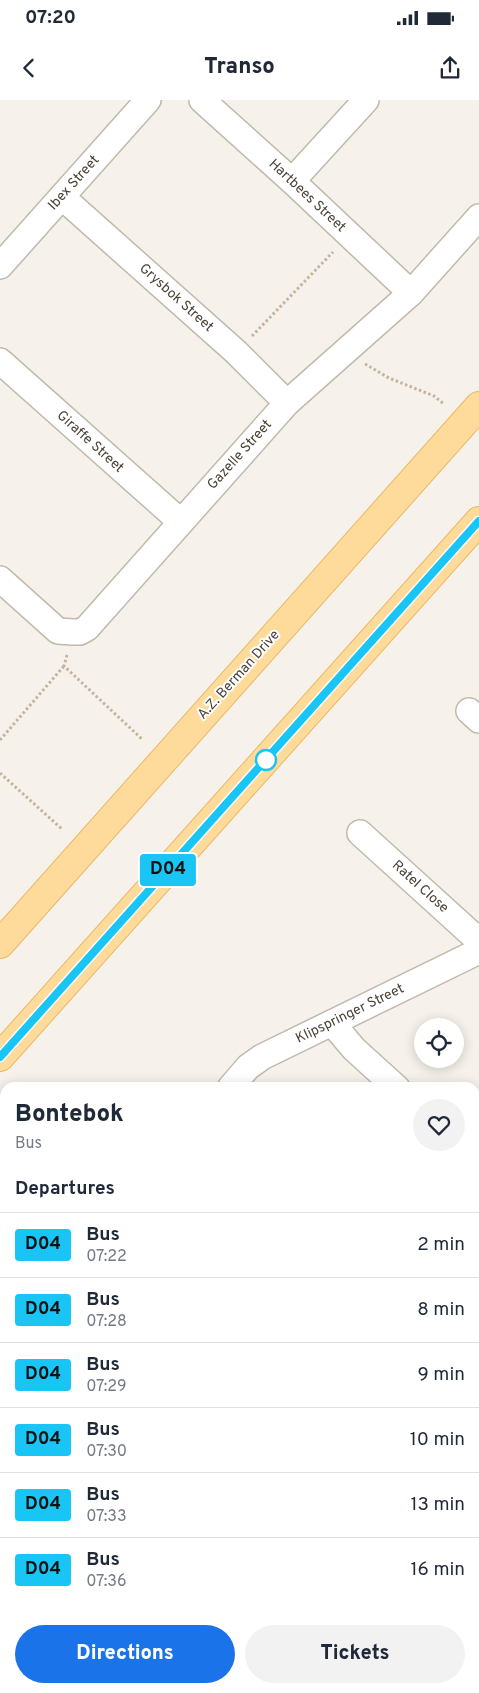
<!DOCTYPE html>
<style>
body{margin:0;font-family:Overpass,sans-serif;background:#f2f2f3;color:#1f2937;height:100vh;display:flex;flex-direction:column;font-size:19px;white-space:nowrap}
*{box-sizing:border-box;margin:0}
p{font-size:16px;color:#747a83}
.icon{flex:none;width:28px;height:28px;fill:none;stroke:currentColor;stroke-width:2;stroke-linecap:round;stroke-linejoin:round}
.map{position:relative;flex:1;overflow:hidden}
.drawer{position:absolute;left:0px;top:982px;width:480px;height:611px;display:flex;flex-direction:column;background:#fff;border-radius:15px 15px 0 0;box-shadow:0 2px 12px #0003}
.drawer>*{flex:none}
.badge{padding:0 10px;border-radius:4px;font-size:18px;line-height:32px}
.fabs{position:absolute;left:414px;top:918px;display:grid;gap:10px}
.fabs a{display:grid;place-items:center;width:50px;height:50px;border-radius:50%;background:#fff;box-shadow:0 2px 12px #0003;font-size:25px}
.map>.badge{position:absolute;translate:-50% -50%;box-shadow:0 0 0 2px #fff}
h2{padding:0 15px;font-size:19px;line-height:45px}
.round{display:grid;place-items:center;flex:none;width:52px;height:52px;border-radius:26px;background:#f2f2f3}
.overview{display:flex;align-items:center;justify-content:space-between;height:85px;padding:0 15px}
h1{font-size:24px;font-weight:800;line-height:38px}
.primary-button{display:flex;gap:10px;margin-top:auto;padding:10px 15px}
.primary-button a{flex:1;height:58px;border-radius:30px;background:#1a73e8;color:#fff;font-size:20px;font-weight:800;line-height:58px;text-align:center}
.primary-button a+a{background:#f2f2f3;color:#1f2937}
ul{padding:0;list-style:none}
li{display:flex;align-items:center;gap:15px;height:65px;padding:0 15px;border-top:1px solid #e0e1e3}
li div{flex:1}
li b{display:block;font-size:19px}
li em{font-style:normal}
li .badge{min-width:55px;font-weight:700;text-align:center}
.status{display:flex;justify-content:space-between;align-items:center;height:35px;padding:0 25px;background:#fff;direction:ltr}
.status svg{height:14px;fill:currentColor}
header{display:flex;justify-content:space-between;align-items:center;height:65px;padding:0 15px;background:#fff;font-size:22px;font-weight:800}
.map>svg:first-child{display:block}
</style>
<div class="status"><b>07:20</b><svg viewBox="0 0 49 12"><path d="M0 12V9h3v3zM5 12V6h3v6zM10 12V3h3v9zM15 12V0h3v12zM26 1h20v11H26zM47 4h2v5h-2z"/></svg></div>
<header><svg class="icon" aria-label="back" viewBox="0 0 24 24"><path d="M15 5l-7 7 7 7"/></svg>Transo<svg class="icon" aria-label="share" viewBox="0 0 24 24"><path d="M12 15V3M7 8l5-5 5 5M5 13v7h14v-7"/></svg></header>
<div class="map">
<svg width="479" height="1593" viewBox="0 0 479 1593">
<rect width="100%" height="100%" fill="#f6f2eb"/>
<path fill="#f0e6d4" d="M5,1364V1517L0,1510V1370Z"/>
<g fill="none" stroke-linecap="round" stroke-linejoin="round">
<g stroke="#c2b9ad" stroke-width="28">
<g id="minor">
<path d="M202,0L292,81L411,193"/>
<path d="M292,81L366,0"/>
<path d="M62,97L236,252L287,303"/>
<path d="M0,166L148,0"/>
<path d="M0,261L181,422"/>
<path d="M0,479L58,531L73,532H80L87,528L287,303L411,193L479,117"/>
<path d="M469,611L479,620"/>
<path d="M360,733L479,841"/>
<path d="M332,923L354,949L397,988"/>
<path d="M230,988L248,967L262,957L479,851"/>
<path d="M475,1057L479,1060"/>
<path d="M475,1278L479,1282"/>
<path d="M0,1337L5,1326"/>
<path d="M475,1369L479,1365"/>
<path d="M4,1439L5,1438"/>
<path d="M0,1565L5,1573"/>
<path d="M16,1589L18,1593"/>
</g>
</g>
<g stroke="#eab865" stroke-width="30">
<g id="major">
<path d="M0,844L479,306"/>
<path d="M0,957L479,421"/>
</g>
</g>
<g stroke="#c5b49d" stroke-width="3" stroke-dasharray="2.5 2.5" stroke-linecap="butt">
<path d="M252,236L333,152"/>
<path d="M365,264L389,278L434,296L444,304"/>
<path d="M67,555L64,566L143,640"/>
<path d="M0,640L64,566"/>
<path d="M0,673L63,730"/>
</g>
<use href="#minor" stroke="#fff" stroke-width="25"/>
<use href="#major" stroke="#ffdb9b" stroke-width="28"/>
</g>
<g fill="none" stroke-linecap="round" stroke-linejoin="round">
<g stroke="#fff" stroke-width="11">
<path id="line" d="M0,957L479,421"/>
</g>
<use href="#line" stroke="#18c5f4" stroke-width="8"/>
</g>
<circle fill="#fff" stroke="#18c5f4" stroke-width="2.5" cx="266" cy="660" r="10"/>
<g text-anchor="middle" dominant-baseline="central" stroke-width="4" stroke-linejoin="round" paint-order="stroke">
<g font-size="14" fill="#4b4238" stroke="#fff">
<text transform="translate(74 83) rotate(-48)">Ibex Street</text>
<text transform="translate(307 96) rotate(43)">Hartbees Street</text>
<text transform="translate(176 198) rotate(42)">Grysbok Street</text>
<text transform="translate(90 342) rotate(42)">Giraffe Street</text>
<text transform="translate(240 355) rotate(-48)">Gazelle Street</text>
<text transform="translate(239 575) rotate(-48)">A.Z. Berman Drive</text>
<text transform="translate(420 787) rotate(42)">Ratel Close</text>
<text transform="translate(350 914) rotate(-26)">Klipspringer Street</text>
</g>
</g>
</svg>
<div class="fabs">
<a><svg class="icon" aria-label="locate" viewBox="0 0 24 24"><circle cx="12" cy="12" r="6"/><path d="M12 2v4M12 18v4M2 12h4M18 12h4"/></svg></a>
</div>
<b class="badge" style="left:168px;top:770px;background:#18c5f4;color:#111">D04</b>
<section class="drawer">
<div class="overview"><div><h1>Bontebok</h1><p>Bus</p></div><a class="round"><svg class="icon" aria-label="heart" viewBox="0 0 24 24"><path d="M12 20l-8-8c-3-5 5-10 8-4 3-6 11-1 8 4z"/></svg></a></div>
<h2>Departures</h2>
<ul>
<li><span class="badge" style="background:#18c5f4;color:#111">D04</span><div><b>Bus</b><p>07:22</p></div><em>2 min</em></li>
<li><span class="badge" style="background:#18c5f4;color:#111">D04</span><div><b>Bus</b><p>07:28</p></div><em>8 min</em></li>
<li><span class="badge" style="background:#18c5f4;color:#111">D04</span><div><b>Bus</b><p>07:29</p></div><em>9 min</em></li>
<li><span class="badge" style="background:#18c5f4;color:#111">D04</span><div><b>Bus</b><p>07:30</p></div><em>10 min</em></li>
<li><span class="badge" style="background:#18c5f4;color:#111">D04</span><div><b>Bus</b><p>07:33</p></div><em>13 min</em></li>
<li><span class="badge" style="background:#18c5f4;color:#111">D04</span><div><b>Bus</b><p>07:36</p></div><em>16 min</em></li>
</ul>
<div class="primary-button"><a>Directions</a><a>Tickets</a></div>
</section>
</div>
